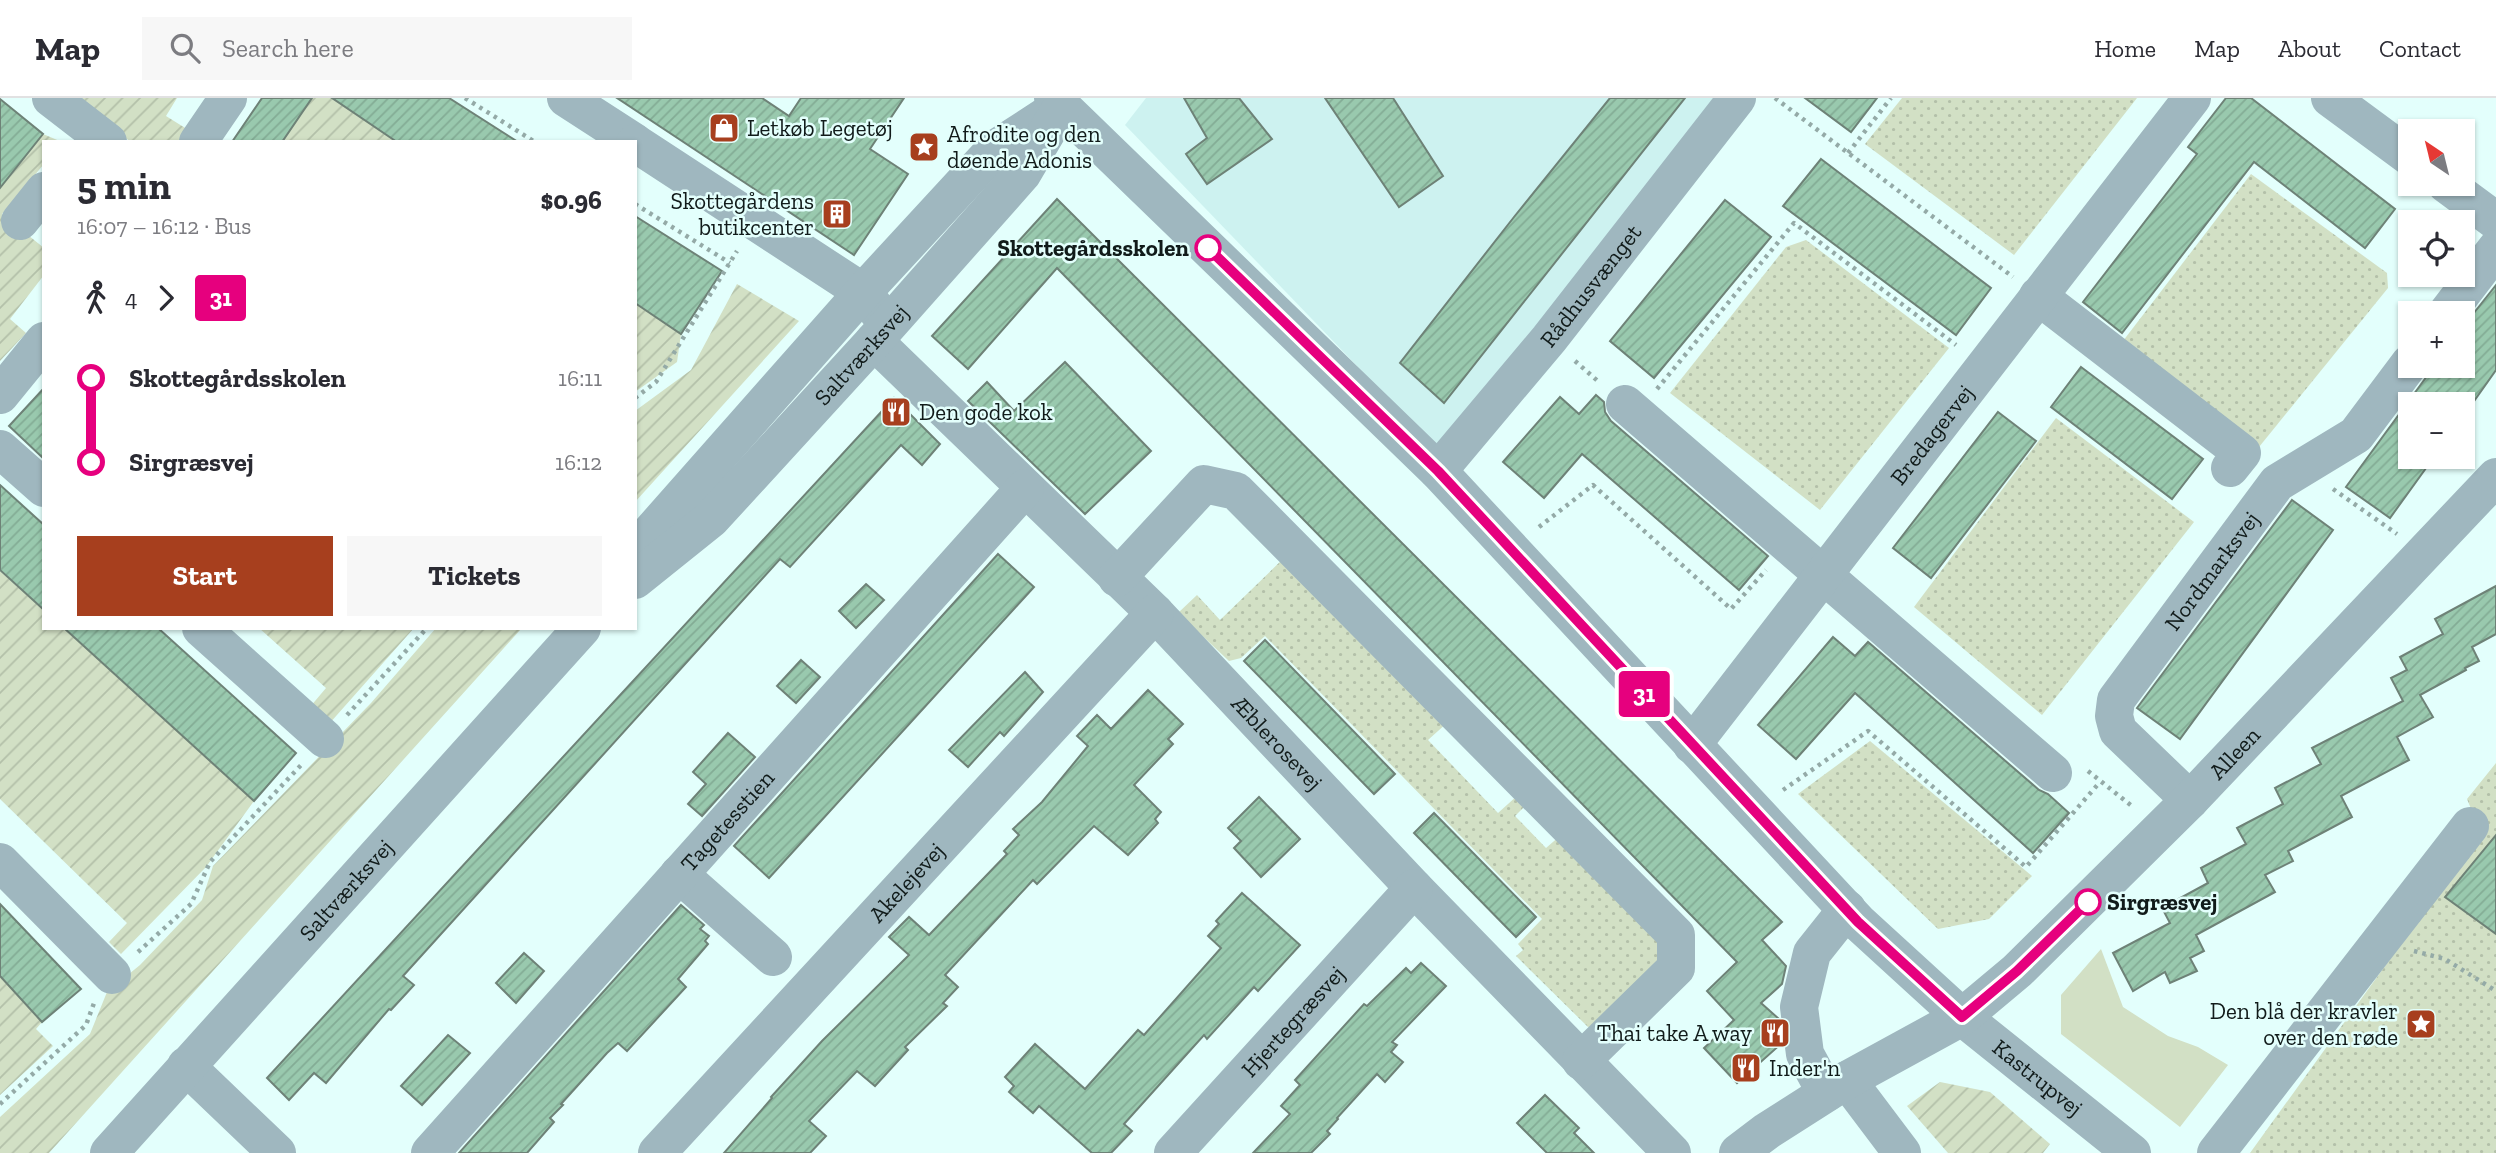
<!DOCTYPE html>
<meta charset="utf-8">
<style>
body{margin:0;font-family:"Zilla Slab",serif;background:#f7f7f7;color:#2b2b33;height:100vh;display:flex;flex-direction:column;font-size:26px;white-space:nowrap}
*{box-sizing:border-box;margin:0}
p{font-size:23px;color:#7c7c81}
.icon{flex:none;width:38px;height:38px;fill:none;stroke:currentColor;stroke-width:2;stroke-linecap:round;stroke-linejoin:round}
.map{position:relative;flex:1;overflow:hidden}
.details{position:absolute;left:42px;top:42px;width:595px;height:490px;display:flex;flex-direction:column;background:#fff;border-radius:0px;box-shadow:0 2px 5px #0004}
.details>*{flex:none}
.badge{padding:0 14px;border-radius:5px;font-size:24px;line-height:46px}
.needle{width:46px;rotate:325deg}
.tools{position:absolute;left:2398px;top:21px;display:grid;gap:14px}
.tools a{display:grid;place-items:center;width:77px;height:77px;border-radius:0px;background:#fff;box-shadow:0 2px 5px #0004;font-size:35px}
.map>.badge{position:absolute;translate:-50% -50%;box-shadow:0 0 0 4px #fff}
.legs{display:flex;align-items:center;gap:10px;height:77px;padding:0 35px;font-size:23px}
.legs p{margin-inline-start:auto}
.headline{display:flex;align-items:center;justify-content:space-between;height:119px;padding:0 35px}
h1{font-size:38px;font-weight:800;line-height:52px}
.button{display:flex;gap:14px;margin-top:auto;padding:14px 35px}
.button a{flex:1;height:80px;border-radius:0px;background:#a73f1e;color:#fff;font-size:28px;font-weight:800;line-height:80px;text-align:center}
.button a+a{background:#f7f7f7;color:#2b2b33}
ul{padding:0 35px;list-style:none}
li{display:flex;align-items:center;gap:24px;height:84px;font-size:26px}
li i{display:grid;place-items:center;width:10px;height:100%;margin:0 9px;background:currentColor}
li i::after{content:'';width:18px;height:18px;margin:-9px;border:5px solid;border-radius:50%;background:#fff}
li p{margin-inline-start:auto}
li:first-child i{background:linear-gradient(#0000 50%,currentColor 0)}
li:last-child i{background:linear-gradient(currentColor 50%,#0000 0)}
header{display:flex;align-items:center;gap:42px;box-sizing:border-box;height:98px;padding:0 35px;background:#fff;border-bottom:2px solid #e1e1e2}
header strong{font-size:33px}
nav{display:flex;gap:38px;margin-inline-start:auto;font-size:24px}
.search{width:490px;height:63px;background:#f7f7f7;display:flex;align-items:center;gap:18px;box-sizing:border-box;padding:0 24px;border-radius:0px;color:#7c7c81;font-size:26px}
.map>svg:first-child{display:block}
</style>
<header>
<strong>Map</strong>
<div class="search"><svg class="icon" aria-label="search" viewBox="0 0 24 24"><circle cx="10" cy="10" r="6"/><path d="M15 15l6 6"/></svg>Search here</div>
<nav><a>Home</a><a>Map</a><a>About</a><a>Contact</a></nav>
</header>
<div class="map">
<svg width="2496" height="1055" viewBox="0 0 2496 1055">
<defs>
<pattern id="park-dots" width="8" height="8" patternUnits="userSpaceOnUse" patternTransform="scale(1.75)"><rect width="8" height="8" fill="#d2e0c5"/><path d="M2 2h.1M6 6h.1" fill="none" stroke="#b3c0a9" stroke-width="1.8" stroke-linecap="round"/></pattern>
<pattern id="garden-furrows" width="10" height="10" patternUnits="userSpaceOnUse" patternTransform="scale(1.75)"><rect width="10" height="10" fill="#d2e0c5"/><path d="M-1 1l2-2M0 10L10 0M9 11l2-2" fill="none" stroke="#b3c0a9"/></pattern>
<pattern id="building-hatch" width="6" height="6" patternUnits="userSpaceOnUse" patternTransform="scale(1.75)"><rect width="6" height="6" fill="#99c9ae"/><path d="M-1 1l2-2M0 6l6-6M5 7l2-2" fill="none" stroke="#83ac95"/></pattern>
</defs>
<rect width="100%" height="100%" fill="#e3fffc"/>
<path fill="#cdf2f0" d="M1146,0H1714L1439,353L1125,27Z"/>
<path fill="#d2e0c5" d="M2101,851L2123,909L2168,938L2198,949L2228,967L2180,1029L2061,936V897Z"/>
<g fill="url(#park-dots)">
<path d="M1902,0H2137L2014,157L1865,46Z"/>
<path d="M2251,76L2387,175L2388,190L2259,349L2123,243Z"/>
<path d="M1806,142L1949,250L1820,412L1670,295L1786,149Z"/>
<path d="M2056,320L2194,424L2042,617L1914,509Z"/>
<path d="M1284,460L1448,624L1428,642L1498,715L1518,697L1527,706L1515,718L1546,750L1561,737L1657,836L1659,868L1597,928L1588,929L1516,858L1523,852L1518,846L1542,821L1265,538L1241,560L1229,563L1178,515L1197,497L1220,522Z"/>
<path d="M1870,643L2032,778L1989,821L1938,831L1798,696Z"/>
<path d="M2496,665V1055H2250L2481,735L2467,701Z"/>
</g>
<g fill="url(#garden-furrows)">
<path d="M80,0H177L166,18L190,33L179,44H131L77,4Z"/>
<path d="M312,0H335L399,44H282Z"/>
<path d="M43,36L62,44H44V66L2,116L44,150V177L10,221L26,235L0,263V85L3,87Z"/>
<path d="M737,186L799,223L635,404V313L691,272Z"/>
<path d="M635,204L681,236L677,264L635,294Z"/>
<path d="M0,473L44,512V530H64L254,703L206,769L121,856L109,844L127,825L0,701Z"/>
<path d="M259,530H414L329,626L310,609L326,590Z"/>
<path d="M436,530H522L49,1055H0V1019L90,936L107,894L140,867L202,802L213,768L371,605Z"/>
<path d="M0,878L42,924L36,931L53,948L0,997Z"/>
<path d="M1940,984L1990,994L2050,1046L2043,1055H1948L1907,1008Z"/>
</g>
<g fill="url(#building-hatch)" stroke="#6e8277" stroke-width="2">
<path d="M262,0H312L282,44H232Z"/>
<path d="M332,0H449L518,44H397Z"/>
<path d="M617,0H762L789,18L801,0H904L870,51L908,76L854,157Z"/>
<path d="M1184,0H1239L1272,41L1207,86L1186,56L1207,40Z"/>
<path d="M1325,0H1393L1443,78L1399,109Z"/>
<path d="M1610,0H1685L1444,305L1400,265L1514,119Z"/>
<path d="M1805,0H1877L1851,34Z"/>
<path d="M2226,0H2251L2395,111L2365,150L2254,64L2122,235L2083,204L2197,56L2188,49Z"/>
<path d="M0,1L43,36L0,90Z"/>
<path d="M1821,61L1991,190L1956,237L1783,108Z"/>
<path d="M1057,101L1782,824L1762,842L1786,868L1782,886L1761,905L1779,921L1782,945L1737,985L1704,950L1734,922L1707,893L1737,864L1057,170L968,271L932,238Z"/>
<path d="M1725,102L1771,139L1654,280L1610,243Z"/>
<path d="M635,118L722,173L681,236L635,205Z"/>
<path d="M2496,187V272L2472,306H2410V359H2434L2390,420L2346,389L2427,278L2432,268H2462V230Z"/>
<path d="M1065,264L1151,353L1085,416L968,303L987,284L1014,313Z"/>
<path d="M2081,269L2203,361L2172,401L2051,309Z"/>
<path d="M44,290V361L9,328Z"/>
<path d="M1596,297L1604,304L1605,314L1611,323L1768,458L1739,492L1582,356L1544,400L1503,364L1560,299L1579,316Z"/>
<path d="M894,300L940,346L922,367L901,347L790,469L780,461L403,878L414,887L391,912L389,911L326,985L314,975L289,1002L267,980Z"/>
<path d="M1998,314L2036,343L1931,480L1893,450Z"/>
<path d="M0,387L44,427V512L0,472Z"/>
<path d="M2292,402L2333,432L2180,641L2137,610Z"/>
<path d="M998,456L1034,489L769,780L734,748Z"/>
<path d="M866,486L884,502L856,530L839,513Z"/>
<path d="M2496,488V536L2472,549L2479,563L2465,570L2466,572L2420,597L2433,619L2397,639L2409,662L2341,698L2352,719L2288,753L2293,763L2265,777L2275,794L2196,837L2204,853L2190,860L2197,873L2170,885L2165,874L2133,893L2113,855L2170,825L2162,810L2208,785L2201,770L2246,746L2237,730L2283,706L2275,690L2321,666L2312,650L2403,603L2391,580L2407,572L2400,559L2443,536L2435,521Z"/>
<path d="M64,530H158L296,655L254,703Z"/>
<path d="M1833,539L1855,558L1868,544L2039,692L2048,696L2069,715L2033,755L1855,595L1796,661L1758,627Z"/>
<path d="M1265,542L1395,676L1374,696L1244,563Z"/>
<path d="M801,562L820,579L796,605L777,588Z"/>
<path d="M1025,574L1043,594L1004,638L1000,634L968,669L949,652Z"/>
<path d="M1148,592L1183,626L1168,641L1173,646L1134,687L1161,714L1155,721L1158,725L1128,757L1094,728L1037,786L1033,782L945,877L958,889L943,905L947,908L905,949L908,952L875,988L857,973L809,1023L826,1038L810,1055H724L772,1000L771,999L822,943L909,857L889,839L909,819L929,837L1007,756L1004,753L1019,737L1013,731L1042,704L1088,648L1077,638L1097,617L1111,631Z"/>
<path d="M728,635L755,659L702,718L688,706L706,686L693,674Z"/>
<path d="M1259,699L1300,741L1261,779L1234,750L1241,743L1228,730Z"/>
<path d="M1434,715L1536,819L1516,839L1414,735Z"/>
<path d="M2496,737V836L2445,799Z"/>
<path d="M1242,795L1300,847L1258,893L1254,889L1207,941L1204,937L1124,1026L1132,1033L1111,1055H1092L1039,1008L1033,1015L1009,994L1014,988L1005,979L1035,946L1085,991L1138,932L1144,937L1221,850L1208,838L1219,826L1216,823Z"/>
<path d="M0,806L81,891L42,924L0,878Z"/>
<path d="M681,807L704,827L700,831L709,838L705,843L708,846L678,881L686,889L627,953L618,945L607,955L561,1006L563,1007L550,1020L554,1024L527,1055H459Z"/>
<path d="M524,855L544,873L516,905L496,885Z"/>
<path d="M1421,865L1446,888L1392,944L1397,947L1391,954L1403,964L1385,984L1377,976L1337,1020L1338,1021L1327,1033L1330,1036L1311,1055H1253L1290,1016L1281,1008L1300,987L1295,982L1364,906L1367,908L1406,870L1411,875Z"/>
<path d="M448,937L470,955L422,1007L401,988Z"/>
<path d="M1545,997L1579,1030L1574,1035L1594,1055H1547L1517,1025Z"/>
</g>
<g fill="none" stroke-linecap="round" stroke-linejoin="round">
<g stroke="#94aaa7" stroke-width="4.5" stroke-dasharray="3.5 5" stroke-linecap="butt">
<path d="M465,0L535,44"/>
<path d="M1775,0L2013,179"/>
<path d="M1848,55L1891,0"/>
<path d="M635,106L730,165"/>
<path d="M1575,263L1600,285"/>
<path d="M1657,291L1794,125L1956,247"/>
<path d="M635,300L656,284L737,153"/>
<path d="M2333,391L2397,436"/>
<path d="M1539,429L1593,387L1731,511L1766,472"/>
<path d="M347,617L427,530"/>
<path d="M2088,673L2133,709"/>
<path d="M1783,692L1868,633L2026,769L2100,684"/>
<path d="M2414,853L2445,861L2496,893"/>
<path d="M138,854L191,806L210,764L303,665"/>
<path d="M0,1006L86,927L94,905"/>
</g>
<g stroke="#9fb7bf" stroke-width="38">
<path d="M51,0L108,44"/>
<path d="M566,0L634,44"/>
<path id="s1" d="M1053,0L1438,373L1858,824L1962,919L2132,1055"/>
<path d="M2330,0L2410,59"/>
<path d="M198,44L228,0"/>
<path d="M635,45L863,194L879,215"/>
<path d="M2446,86L2496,123"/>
<path d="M20,123L44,93"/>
<path d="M2038,198L2242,355L2230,370"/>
<path d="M2447,215L2496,151"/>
<path id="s2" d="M874,243L1155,515L1414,790L1672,1055"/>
<path d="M0,297L44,243"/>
<path d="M1625,306L2053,675"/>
<path d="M0,351L44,390"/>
<path id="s3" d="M1438,373L1549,241L1737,0"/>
<path d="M635,452L863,194L995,51L1055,12"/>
<path d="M1117,480L1204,386L1236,393L1676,837V870L1581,963"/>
<path id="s4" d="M635,482L711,421L874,243L1022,76L1062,8"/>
<path d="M201,530L325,641"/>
<path id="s5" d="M1692,647L2192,0"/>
<path id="s6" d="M2190,702L2118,633L2114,618L2116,602L2277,385L2356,337L2410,265"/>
<path d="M0,764L112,877"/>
<path d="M679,776L773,859"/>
<path d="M186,968L277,1055"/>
<path d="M1847,982L1902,1055"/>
<path d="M1826,995L1805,956L1799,909L1812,855L1847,811"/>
<path id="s7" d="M109,1055L582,530"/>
<path id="s8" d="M430,1055L1025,390"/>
<path id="s9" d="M657,1055L1155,515"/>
<path id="s10" d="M1173,1055L1414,790"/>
<path id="s11" d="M1738,1055L1767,1033L1847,982L1962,919L2017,873L2190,702L2496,379"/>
<path d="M2216,1055L2470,728"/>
</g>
</g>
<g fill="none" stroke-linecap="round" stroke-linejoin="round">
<g stroke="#fff" stroke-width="16">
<path id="line-1" d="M1208,150L1438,373L1858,824L1962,919L2017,873L2088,804"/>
</g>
<use href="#line-1" stroke="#e6007e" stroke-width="10"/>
</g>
<defs>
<g id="shop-square" transform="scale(1.575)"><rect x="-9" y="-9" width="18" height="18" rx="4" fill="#a73f1e" stroke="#e3fffc"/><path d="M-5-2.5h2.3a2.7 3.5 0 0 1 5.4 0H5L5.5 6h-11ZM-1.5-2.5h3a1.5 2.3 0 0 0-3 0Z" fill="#fff"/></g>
<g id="sight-square" transform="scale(1.575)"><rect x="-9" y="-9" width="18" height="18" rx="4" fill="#a73f1e" stroke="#e3fffc"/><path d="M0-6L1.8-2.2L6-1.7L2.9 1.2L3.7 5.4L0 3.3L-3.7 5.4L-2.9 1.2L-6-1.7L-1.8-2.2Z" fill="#fff"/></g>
<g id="building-square" transform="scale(1.575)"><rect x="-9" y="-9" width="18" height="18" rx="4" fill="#a73f1e" stroke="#e3fffc"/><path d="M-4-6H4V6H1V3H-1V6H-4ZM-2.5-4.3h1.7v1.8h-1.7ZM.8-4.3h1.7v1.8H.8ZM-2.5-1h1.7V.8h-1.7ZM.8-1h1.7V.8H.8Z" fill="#fff"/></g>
<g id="restaurant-square" transform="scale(1.575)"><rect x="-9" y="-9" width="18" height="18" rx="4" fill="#a73f1e" stroke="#e3fffc"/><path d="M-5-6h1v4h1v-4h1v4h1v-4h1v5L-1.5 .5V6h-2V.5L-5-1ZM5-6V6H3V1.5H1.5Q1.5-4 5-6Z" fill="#fff"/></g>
</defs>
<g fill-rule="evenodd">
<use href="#shop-square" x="724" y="30"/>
<use href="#sight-square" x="924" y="49"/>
<use href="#building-square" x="837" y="116"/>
<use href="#restaurant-square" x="896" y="314"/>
<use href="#sight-square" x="2421" y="926"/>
<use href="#restaurant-square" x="1775" y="935"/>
<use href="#restaurant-square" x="1746" y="970"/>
</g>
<g fill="#fff" stroke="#e6007e" stroke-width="3.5">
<circle cx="1208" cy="150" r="12"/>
<circle cx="2088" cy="804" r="12"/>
</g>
<g text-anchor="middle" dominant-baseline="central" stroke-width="5" stroke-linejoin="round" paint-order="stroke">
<g font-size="23" fill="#111b1a" stroke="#e3fffc" text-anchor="start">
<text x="747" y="30">Letkøb Legetøj</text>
<text x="947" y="36">Afrodite og den<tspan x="947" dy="26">døende Adonis</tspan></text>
<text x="814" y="103" text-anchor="end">Skottegårdens<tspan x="814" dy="26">butikcenter</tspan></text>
<text x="919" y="314">Den gode kok</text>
<text x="2398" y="913" text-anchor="end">Den blå der kravler<tspan x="2398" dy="26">over den røde</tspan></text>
<text x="1752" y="935" text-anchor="end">Thai take A way</text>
<text x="1769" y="970">Inder'n</text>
</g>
<g font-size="23" font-weight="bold" fill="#111b1a" stroke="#e3fffc" text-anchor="end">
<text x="1189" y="150">Skottegårdsskolen</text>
<text x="2107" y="804" text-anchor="start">Sirgræsvej</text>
</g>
<g font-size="23" fill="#111b1a" stroke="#e3fffc">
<text stroke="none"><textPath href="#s3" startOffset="240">Rådhusvænget</textPath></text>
<text stroke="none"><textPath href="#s4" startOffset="320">Saltværksvej</textPath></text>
<text stroke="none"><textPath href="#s5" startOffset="392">Bredagervej</textPath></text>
<text stroke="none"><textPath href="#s6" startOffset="292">Nordmarksvej</textPath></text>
<text stroke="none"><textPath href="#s2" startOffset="569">Æblerosevej</textPath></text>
<text stroke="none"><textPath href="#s11" startOffset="642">Alleen</textPath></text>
<text stroke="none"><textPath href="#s8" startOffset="446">Tagetesstien</textPath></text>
<text stroke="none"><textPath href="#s9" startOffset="368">Akelejevej</textPath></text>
<text stroke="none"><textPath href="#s7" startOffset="354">Saltværksvej</textPath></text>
<text stroke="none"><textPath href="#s10" startOffset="178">Hjertegræsvej</textPath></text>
<text stroke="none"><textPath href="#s1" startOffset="1390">Kastrupvej</textPath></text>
</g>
</g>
</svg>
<div class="tools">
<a><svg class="needle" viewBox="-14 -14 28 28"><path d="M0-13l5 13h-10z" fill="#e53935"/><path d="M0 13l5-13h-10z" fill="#7c7c81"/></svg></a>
<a><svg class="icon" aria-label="locate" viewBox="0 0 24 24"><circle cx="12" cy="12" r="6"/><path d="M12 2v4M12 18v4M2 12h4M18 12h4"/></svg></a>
<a>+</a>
<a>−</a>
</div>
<b class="badge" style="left:1644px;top:596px;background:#e6007e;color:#fff">31</b>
<section class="details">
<div class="headline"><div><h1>5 min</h1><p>16:07 – 16:12 · Bus</p></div><b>$0.96</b></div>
<div class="legs"><svg class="icon" aria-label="walk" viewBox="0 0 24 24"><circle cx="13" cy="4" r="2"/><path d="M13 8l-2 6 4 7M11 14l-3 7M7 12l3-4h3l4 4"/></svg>4<svg class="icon" aria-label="forward" viewBox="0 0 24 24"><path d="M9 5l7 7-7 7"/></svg><b class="badge" style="background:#e6007e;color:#fff">31</b></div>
<ul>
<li><i style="color:#e6007e"></i><b>Skottegårdsskolen</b><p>16:11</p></li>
<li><i style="color:#e6007e"></i><b>Sirgræsvej</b><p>16:12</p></li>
</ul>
<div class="button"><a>Start</a><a>Tickets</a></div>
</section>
</div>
